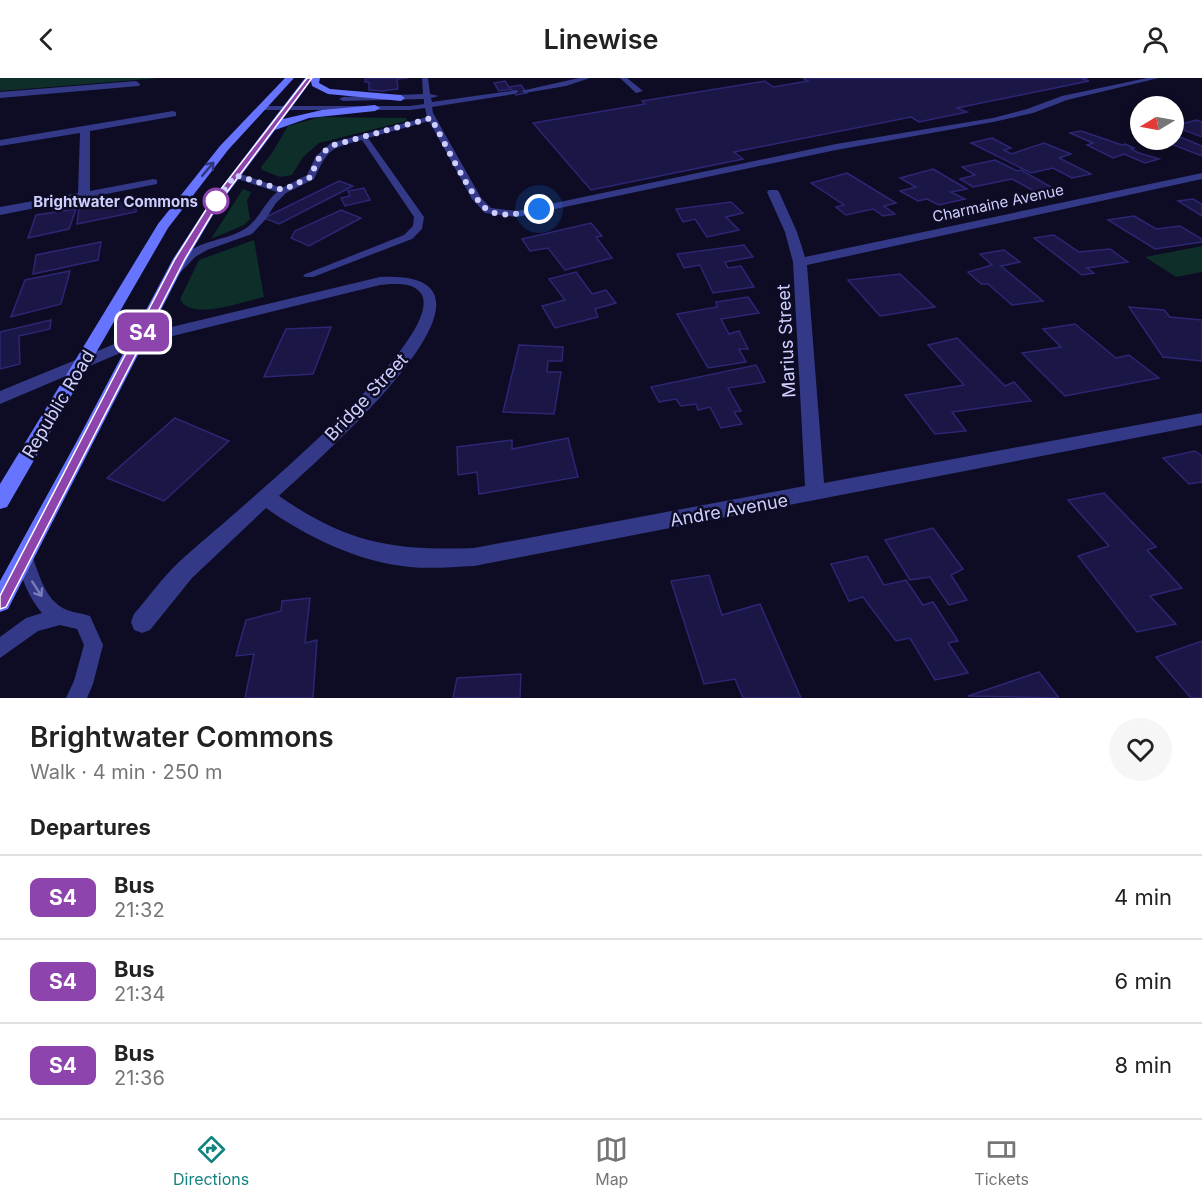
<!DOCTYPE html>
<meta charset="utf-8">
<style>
body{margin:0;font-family:Inter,sans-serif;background:#f6f6f6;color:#222;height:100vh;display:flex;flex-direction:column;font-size:22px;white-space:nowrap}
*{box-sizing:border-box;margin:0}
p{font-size:20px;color:#767676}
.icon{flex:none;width:33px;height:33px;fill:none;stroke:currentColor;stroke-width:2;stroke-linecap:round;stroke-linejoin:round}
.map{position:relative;height:620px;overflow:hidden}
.sheet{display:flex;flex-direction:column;background:#fff;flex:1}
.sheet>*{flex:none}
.badge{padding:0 12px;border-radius:9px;font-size:21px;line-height:39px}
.needle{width:39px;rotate:260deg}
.controls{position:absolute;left:1130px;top:18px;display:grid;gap:12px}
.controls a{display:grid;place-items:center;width:54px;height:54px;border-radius:50%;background:#fff;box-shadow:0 3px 9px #0003;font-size:30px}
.you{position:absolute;width:30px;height:30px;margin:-15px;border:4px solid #fff;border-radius:50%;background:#1a73e8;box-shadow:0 0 0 9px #1a73e833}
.map>.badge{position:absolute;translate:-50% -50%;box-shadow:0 0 0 3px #fff}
h2{padding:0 30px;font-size:22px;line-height:54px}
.round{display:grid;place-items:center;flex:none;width:63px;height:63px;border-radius:32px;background:#f6f6f6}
.summary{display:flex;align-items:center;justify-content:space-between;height:102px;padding:0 30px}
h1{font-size:28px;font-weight:600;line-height:45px}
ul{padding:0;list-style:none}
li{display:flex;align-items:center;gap:18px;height:84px;padding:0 30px;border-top:2px solid #e0e0e0}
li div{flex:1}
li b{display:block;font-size:22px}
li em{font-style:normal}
li .badge{min-width:66px;font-weight:700;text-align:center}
header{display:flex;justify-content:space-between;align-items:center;height:78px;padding:0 30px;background:#fff;font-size:27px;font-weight:600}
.menu{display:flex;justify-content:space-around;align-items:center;height:84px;border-top:2px solid #e0e0e0;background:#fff;font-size:16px;color:#767676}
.menu a{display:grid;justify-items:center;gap:3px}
.menu .current{color:#138381}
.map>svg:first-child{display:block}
</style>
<header><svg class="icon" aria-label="back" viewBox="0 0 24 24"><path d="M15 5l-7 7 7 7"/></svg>Linewise<svg class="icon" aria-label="person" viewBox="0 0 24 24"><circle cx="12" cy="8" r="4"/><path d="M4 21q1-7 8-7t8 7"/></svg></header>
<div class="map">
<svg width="1202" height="620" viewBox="0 0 1202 620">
<rect width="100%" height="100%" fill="#0d0c24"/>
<g fill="#0e2e29">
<path d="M0,0H161L0,13Z"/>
<path d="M320,39L406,40L407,43L319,65L303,79L292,97L280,99L262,92L261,89L272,75L288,48Z"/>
<path d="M243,111L251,114L247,123L250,141L244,147L211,161Z"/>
<path d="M254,162L264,219C244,223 190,244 180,221L199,182Z"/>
<path d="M1202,168V194L1176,199L1145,179Z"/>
</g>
<g fill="#1a1646" stroke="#2d2674" stroke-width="1.5">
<path d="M365,0H408L397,1L398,11L382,13L369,12V4H365Z"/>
<path d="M803,0H1088L1082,1L1089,3L957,30L967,34L919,44L911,39L734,74L743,81L591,112L533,45L645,26L642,23L765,3L773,9L808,3Z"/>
<path d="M505,3L509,9L521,7L527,15L516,17L511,11L499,13L494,5Z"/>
<path d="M1197,42L1202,44V59L1173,48Z"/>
<path d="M1081,53L1122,67L1125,66L1134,70L1131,71L1139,75L1159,81L1145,85L1124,76L1113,80L1087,67L1093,65L1070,55Z"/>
<path d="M1173,56L1202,68V78L1161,62H1173Z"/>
<path d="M992,60L1011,70L1004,72L1011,76L1044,65L1071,76L1059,80L1091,96L1072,100L1053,90L1031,95L971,65Z"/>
<path d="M995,82L1017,93L1021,92L1058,113L1041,117L1012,101L973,109L960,101L975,97L962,89Z"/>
<path d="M933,91L967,111L951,114L965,121L939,127L927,121L918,123L900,113L916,109L900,100Z"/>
<path d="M847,95L896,125L884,128L895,136L883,138L873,131L846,137L836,129L844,127L811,105Z"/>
<path d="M339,103L353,108L279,146L264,140Z"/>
<path d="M364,110L370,122L345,128L341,120L350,118L348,113Z"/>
<path d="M137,120L136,134L77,146L79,130Z"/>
<path d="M1193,121L1202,126V138L1178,123Z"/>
<path d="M731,124L743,135L726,139L739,152L707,159L695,141L683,144L676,131Z"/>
<path d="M76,131L69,151L28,160L36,137Z"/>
<path d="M341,132L361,140L309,168L291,160L295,153Z"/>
<path d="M1134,138L1156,151L1180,148L1202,161V164L1155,171L1108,142Z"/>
<path d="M591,145L602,158L596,159L612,180L565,192L548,170L530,173L522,161Z"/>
<path d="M1054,157L1079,174L1110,171L1128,184L1087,190L1094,195L1082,197L1034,160Z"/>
<path d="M101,164L98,182L33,196L36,177Z"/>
<path d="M744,167L753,179L725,184L728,190L741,188L754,209L713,215L700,187L684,190L677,176Z"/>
<path d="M1004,172L1020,184L1001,188L1043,223L1012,227L988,206H981L968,194L992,187L980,176Z"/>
<path d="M70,193L61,226L11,239L25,202Z"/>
<path d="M576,194L592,216L606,212L616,225L595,231L598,239L555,250L542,228L565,222L549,201Z"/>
<path d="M900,196L935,229L880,238L848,202Z"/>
<path d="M748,219L759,235L721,241L729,256L739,253L748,271H739L746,284L708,290L677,236L717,229L716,224Z"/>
<path d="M1129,229L1164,232L1170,239L1202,242V283L1163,279Z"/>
<path d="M51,242L50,251L19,258L20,286L0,291V254Z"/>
<path d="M1075,246L1116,280L1129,277L1159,300L1065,318L1022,275L1061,269L1043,251Z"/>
<path d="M331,249L313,296L264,299L286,251Z"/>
<path d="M957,260L1005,308L1014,304L1031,323L952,334L966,353L935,356L905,317L964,307L928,267Z"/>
<path d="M519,267L563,269L562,283H548L547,294H561L554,336L503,334Z"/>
<path d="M756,287L765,304L728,310L741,333L734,334L742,346L721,350L710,329L698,332L696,326L681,328L676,321L659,324L651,309Z"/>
<path d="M175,340L229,363L164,423L107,400Z"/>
<path d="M568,360L578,399L479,416L477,394L458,397L457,369L512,362V371Z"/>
<path d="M1195,373L1202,378V404L1189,406L1163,380Z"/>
<path d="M1104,415L1156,469L1147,472L1182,510L1150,518L1176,546L1137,554L1078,478L1109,468L1068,422Z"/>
<path d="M933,450L963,491L951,497L967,522L949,527L930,499L910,502L885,462Z"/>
<path d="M867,478L884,507L906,502L923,527L933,524L958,563L948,565L968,595L935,602L910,560L896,563L863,519L849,523L831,486Z"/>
<path d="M709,497L722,537L760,526L801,620H743L735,601L704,606L671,503Z"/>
<path d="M310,520L305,565L317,562L313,620H245L254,576L236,578L246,542L281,533L282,523Z"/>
<path d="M1202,563V620H1191L1156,579Z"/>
<path d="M1039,594L1059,620L968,618Z"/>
<path d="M521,596L520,620H453L457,600Z"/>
</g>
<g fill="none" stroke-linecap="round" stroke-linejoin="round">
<g fill="#333987" fill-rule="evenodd">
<path d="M422,0H428L430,16L439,18L431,20L432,24L517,12L518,14L514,16L432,29L433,35L481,120L491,130L517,133L836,66L993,40L1027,31L1062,18L1147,0H1159L1067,22L1033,35L993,44L836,72L517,139L485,135L472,121L429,43L368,60L424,139L422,151L412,161L313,199H305L303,197L404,157L413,148L414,139L362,62C329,71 329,70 314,101L286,115L276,125L265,142L252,156L207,172L195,179L179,196H171V192C176,186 181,179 187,175C203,162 226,162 243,152C258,144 264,125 277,114L232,99V95H238L282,110L307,97L316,78L331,65L427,39L425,30L410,32H261L257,30L258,28H410L424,26V21L343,23L339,21L343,19L423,16Z"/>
<path d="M579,0H590L566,8L525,15L521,13Z"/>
<path d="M620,0H627L643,13L636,15Z"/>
<path d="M24,471L30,473C39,493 43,522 67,532C74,535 82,535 90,538L103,567L93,606L87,620H66L74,603L84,567L77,551L60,547L38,553L0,580V559L26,540L42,535C28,519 21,498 15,478L18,473Z"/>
</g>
<g fill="#333987" fill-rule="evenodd">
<path d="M136,3L140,6L139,8L0,20V14Z"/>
<path d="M173,33L176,34V38L90,53V113L153,101L157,102V106L0,137V129L78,115L80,55L0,68V62Z"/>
<path d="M1202,95V101L807,187L824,405L1202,335V347L474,488C453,489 431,491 410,489C358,484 307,459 266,430L192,500L150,552L142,555L134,552L131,544L134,536C149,519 162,500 178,485C216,449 445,266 422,217C414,203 393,206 380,207L144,265L0,326V313L134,258L380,199C540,191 311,388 279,418C347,465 393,473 474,470L805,408L793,184L785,154L767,114L769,112H777L779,114L797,154L805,179Z"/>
</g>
<g fill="#6674ff" fill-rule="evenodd">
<path d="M285,0H294L228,72L168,150L7,429L0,431V406L158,146L220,68Z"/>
<path d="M305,0H320L319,5L330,11L401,17L405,20L401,23L328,16L312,8L311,3L283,41L322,32L375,27L380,30L375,33L309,40L275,52L219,127L187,181L8,531L0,534V503L78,361L173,181L210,124Z"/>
</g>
</g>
<defs><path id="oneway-shaft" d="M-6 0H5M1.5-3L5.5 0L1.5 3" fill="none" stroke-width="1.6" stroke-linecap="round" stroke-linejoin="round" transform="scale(1.5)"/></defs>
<use stroke="#31367c" href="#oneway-shaft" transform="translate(208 91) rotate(-50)"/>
<use stroke="#797cbd" href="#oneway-shaft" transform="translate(37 511) rotate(57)"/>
<path fill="#8e44ad" stroke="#fff" stroke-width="1.5" d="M307,0H312L218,126L185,181L6,529L0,531V518L175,181L211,124Z"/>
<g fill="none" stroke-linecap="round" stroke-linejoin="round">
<path stroke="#cfcfff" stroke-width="6" stroke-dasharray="0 10.8" d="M216,123L214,126L235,97L283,112L311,99C316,84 320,74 334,67L431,40C442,59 472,123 488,132C502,141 525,134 539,131"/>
</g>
<circle fill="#fff" stroke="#8e44ad" stroke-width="3" cx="216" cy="123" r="12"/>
<g text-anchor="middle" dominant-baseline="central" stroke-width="5" stroke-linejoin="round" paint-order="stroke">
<g font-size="15" font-weight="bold" fill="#cfcfff" stroke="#0d0c24" text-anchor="end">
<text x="198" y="123">Brightwater Commons</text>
</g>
<g font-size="15" fill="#cfcfff" stroke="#0d0c24">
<text transform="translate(998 125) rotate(-12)">Charmaine Avenue</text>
</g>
<g font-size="18" fill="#cfcfff" stroke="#0d0c24">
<text transform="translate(786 263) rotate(-93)">Marius Street</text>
<text transform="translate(366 319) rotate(-47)">Bridge Street</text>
<text transform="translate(58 326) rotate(-59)">Republic Road</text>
<text transform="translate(729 432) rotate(-10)">Andre Avenue</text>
</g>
</g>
</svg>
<div class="controls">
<a><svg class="needle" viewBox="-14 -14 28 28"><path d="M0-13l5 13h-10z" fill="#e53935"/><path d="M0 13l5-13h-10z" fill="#767676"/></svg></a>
</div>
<div class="you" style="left:539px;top:131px"></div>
<b class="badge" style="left:143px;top:254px;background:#8e44ad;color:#fff">S4</b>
</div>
<section class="sheet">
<div class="summary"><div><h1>Brightwater Commons</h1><p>Walk · 4 min · 250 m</p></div><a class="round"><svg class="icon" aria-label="heart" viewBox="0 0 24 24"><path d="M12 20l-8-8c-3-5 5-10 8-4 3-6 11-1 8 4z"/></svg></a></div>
<h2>Departures</h2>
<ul>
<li><span class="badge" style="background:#8e44ad;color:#fff">S4</span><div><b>Bus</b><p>21:32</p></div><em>4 min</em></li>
<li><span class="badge" style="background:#8e44ad;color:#fff">S4</span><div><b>Bus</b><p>21:34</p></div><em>6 min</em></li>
<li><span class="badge" style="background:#8e44ad;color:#fff">S4</span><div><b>Bus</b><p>21:36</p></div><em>8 min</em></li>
</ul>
</section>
<nav class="menu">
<a class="current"><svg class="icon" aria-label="directions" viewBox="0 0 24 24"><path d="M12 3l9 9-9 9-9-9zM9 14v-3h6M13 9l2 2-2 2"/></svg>Directions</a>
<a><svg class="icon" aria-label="map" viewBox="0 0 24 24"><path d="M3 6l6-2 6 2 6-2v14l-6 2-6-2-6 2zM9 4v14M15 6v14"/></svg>Map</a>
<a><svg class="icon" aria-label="tickets" viewBox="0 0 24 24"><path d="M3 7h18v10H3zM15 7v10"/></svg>Tickets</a>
</nav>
